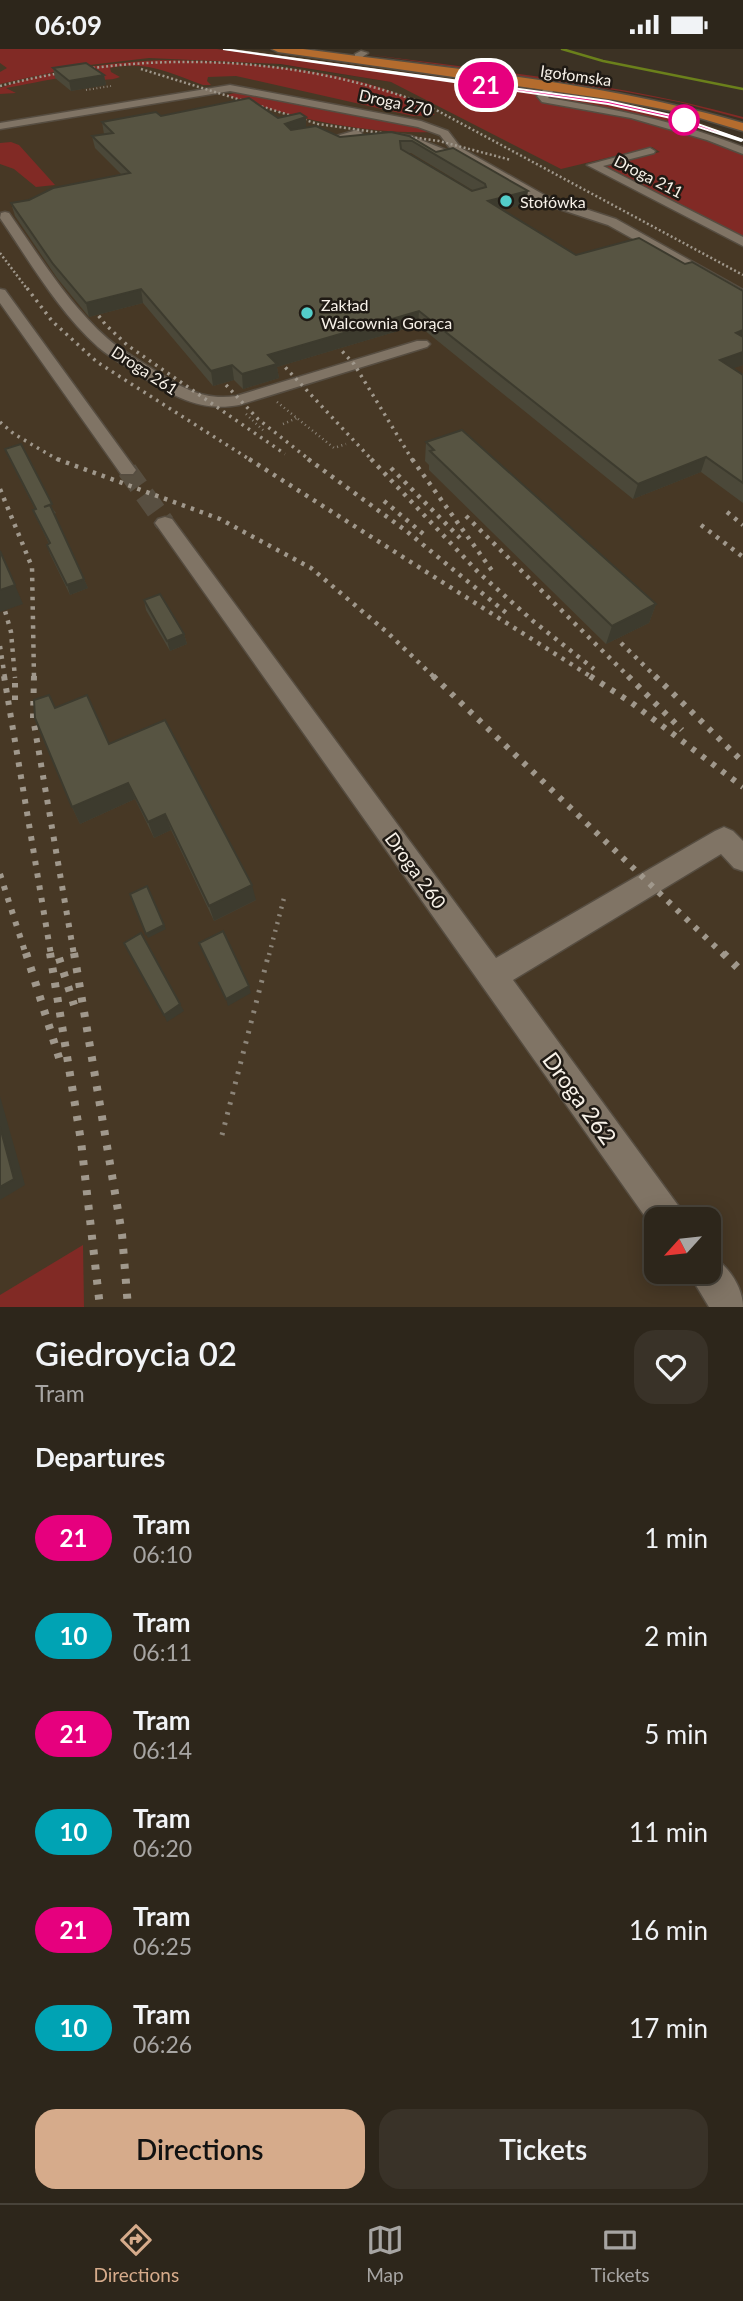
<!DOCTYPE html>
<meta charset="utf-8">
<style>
body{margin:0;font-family:Lato,sans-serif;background:#393228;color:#f1f3f6;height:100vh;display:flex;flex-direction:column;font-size:26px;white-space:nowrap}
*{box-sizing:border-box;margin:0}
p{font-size:23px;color:#a7a5a3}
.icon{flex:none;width:38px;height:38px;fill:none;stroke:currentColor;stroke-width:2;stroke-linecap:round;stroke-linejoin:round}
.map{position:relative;height:1258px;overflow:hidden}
.sheet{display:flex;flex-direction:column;background:#2d261b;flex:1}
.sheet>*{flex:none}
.badge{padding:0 14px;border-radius:23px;font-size:24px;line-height:46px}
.needle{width:46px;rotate:243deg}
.controls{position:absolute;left:644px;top:1158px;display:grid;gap:14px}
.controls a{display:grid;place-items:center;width:77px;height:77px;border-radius:14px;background:#2d261b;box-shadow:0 4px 18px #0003,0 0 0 2px #48433a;font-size:35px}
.map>.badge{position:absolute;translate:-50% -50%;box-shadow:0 0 0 4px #fff}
h2{padding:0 35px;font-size:26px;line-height:63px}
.round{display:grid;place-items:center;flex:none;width:74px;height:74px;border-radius:21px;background:#393228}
.overview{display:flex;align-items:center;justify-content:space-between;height:119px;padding:0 35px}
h1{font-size:33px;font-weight:600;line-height:52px}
.button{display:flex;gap:14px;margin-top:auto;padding:14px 35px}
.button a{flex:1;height:80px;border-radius:21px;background:#d6ab8b;color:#111;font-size:28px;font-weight:600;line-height:80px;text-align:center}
.button a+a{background:#393228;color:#f1f3f6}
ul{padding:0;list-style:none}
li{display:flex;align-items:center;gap:21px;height:98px;padding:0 35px}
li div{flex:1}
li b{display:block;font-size:26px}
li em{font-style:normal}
li .badge{min-width:77px;font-weight:700;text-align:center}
.status{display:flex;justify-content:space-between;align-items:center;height:49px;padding:0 35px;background:#2d261b;direction:ltr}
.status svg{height:19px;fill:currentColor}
.menu{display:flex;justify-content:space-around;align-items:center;height:98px;border-top:2px solid #48433a;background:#2d261b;font-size:19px;color:#a7a5a3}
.menu a{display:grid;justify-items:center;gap:4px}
.menu .on{color:#d6ab8b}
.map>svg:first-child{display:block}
</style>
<div class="status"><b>06:09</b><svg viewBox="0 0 49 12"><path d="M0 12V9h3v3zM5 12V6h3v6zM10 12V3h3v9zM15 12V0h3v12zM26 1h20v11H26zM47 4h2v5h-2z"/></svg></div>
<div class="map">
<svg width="743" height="1258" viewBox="0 0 743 1258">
<rect width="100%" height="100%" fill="#3c3224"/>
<g fill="#473825" fill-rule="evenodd">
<path d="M0,0L207,4L391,33L743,106V1258H0ZM656,1171H709V1223H656Z"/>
<path d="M217,0L258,1L589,48L655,61L723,80L717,82L658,65L583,50Z"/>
</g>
<g fill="#812a25">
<path d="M0,0H217L541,44L538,49L544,53C613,63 679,78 743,105V187L603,116L660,103L652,98L561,120L391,33L280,15L149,9L81,17L0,35V23L7,19L0,14Z"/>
<path d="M365,5C491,22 620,34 743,68V70L679,53L621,42Z"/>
<path d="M163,11C238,13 376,19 435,66L413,67L236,27L208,28L207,32L211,36H203C170,24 146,11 110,19L111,23L120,28C104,35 78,26 59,29C46,31 23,36 6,39L16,44L0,45V39C53,20 107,14 163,11Z"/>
<path d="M238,43L428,80L437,83C364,86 295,70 227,46Z"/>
<path d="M550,45L657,65L713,83L689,77L680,78L624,62L555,52L547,49Z"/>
<path d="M11,93L19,96L55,136L36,138L14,120L0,115V94Z"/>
<path d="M83,1196L84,1258H0V1246Z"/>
</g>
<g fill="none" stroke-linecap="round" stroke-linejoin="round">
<path stroke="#6b801b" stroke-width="2.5" d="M562,0L603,12L743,40"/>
<path stroke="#584f41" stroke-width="20" stroke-dasharray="20 10" stroke-linecap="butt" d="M127,421L165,474"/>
<g stroke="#564d41" stroke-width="3">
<g id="minor">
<path d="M361,2L368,4L361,9H355V5Z"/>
<path d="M230,36L421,72L448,82L461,99L546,147L616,170L743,241V251L608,176L538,153L453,103L440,86L418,78L230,42L0,80V74Z"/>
<path d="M548,36L556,38L548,49C615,60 680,73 743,98V105L707,91L631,69L542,53L537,47Z"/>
<path d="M357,81L362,84L361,86L331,93L326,90Z"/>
<path d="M390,84L411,87L446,101L441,104L405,92L386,89V85Z"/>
<path d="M650,99L655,102L654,104L603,117L743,188V197L587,116Z"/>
<path d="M5,163L9,164C40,208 68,255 108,290C123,303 141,312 157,323C182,339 205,352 236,347L417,292H427L430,295L427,298L239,356C202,363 174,348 143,328C128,318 112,310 98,298C58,262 30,213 0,169L1,164Z"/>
<path d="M0,240L5,241L133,417L136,421L133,425H121L0,254Z"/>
<path d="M165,468L172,470L496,909L715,782L724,778L733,782L743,792V822L734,819L721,805L513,931L680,1159L685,1171H656V1183L158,478L155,474L158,470Z"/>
<path d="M709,1206C727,1214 743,1238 743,1258H709L688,1223H709Z"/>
</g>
</g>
<g stroke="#564d41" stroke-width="3">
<path id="major" d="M272,0H303C450,20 600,32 743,74V82L683,64L615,51L278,3Z"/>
</g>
<path stroke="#8c8478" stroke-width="2" stroke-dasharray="1 2.5" stroke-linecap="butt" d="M86,41L111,37"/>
<g stroke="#8c8478" stroke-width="2.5" stroke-dasharray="1 3.5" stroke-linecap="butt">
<path d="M277,353L334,399L346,395"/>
<path d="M246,365L265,383"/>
<path d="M283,375L297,369"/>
</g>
<path stroke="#8c8478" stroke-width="4.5" stroke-dasharray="2 6" stroke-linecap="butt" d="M269,906L284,849"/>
<path stroke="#8c8478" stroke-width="5" stroke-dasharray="2.5 8" stroke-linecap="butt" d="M222,1086L269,904"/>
<use href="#minor" fill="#807465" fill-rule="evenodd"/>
<use href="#major" fill="#b46c2e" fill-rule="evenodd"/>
<path stroke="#a0988c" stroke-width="2" d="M225,0L599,52L679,70L743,91"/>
<g stroke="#a0988c" stroke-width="2.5" stroke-dasharray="2 2.5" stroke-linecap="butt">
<path d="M141,20L318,75L439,92L511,111"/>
<path d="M0,37C140,1 289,4 425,55L743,226"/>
<path d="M0,204L28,241"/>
</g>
<g stroke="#a0988c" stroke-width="3.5" stroke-dasharray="2.5 5" stroke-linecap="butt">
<path d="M27,239L52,272L97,313L252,412"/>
<path d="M85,249L105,275L127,296L285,405"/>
<path d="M327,286L354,315L413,412"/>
<path d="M270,302L373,412"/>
<path d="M226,336L258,370L311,412"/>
<path d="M0,373L14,385L60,412"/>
</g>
<g stroke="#a0988c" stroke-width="4.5" stroke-dasharray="3.5 6" stroke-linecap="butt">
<path d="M57,410L220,470L311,519L388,584L435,629"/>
<path d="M249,410L593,629"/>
<path d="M308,410L405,481L510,567"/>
<path d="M371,410L478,523L533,572L594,620"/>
<path d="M412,410L493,523"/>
<path d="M391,419L460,489"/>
<path d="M0,440L32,518L34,629"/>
<path d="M384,452L427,488"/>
<path d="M727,463L743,476"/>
<path d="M466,467L630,629"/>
<path d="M701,476L743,508"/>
<path d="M0,544L11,583L15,629"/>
<path d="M621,594L657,629"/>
<path d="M0,597L5,629"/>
</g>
<g stroke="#a0988c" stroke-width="6" stroke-dasharray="4.5 8" stroke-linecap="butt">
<path d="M4,627L51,906"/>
<path d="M34,627L33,669L74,906"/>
<path d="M433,627L724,906"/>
<path d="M590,627L632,654L743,738"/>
<path d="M628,627L682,681"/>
<path d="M655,627L743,713"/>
<path d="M15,651V627"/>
<path d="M0,825L26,906"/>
</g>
<g stroke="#a0988c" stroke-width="8" stroke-dasharray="5 10" stroke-linecap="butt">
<path d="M26,904L61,1015"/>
<path d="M50,904L81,1092L100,1258"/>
<path d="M74,904L122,1185L128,1258"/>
<path d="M723,904L743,924"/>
<path d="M59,909L74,956"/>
</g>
</g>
<g fill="#4b4839" fill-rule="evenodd">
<path d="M53,19L104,26L106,36L71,42L55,29Z"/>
<path d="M161,67L306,68V79L340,88L409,87L526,155L502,161L576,206L685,215L743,242V316L733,319L743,326V454L701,423L633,450L418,276L277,318L279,329L243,340L234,331L213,337L143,254L89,268L57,229L15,167L11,154L29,151L121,125L95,99L92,87L104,85L102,73ZM408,104H411L474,142H472Z"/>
<path d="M426,393L656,555L649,574L606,595L429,421V416L425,412Z"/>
<path d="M5,400L56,464L54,465L88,539L70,546L50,505L47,496L49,495L37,470L33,461L35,460L9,409Z"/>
<path d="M144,551L184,585L187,595L170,602L146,561Z"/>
<path d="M55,659L109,695L256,851L214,872L171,781L154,789L135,750L80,775L72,758Z"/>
</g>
<g fill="#3d3b2e">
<path d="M104,26L106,36L71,42L69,32Z"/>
<path d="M306,68V80L286,87L285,75Z"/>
<path d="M528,142L526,155L486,165L488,152Z"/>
<path d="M141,240L143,254L89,268L86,254Z"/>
<path d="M419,262L418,276L277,318L279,329L243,340L242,325L268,306Z"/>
<path d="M743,281V294L736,284Z"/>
<path d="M743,303V316L715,326L720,311Z"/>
<path d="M232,316L234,331L213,337L211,322Z"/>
<path d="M706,408L701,423L633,450L638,435Z"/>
<path d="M84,530L88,539L70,546L67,536Z"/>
<path d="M15,536L23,555L0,563V541Z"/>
<path d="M656,555L649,574L606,595L612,577Z"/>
<path d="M184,585L187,595L170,602L167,592Z"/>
<path d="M128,734L135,750L80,775L72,758Z"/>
<path d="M165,765L171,781L154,789L148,773Z"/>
<path d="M252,836L256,851L214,872L209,857Z"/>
<path d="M164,876L166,880L148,889L146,885Z"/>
<path d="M249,937L251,944L228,957L226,950Z"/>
<path d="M180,955L184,962L167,973L164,966Z"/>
<path d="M0,1047L25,1136L0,1151Z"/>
</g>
<g fill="#575442" stroke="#3d3b2e" stroke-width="2" fill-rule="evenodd">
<path d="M86,14L104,26L69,32L53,19Z"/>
<path d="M249,49L278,69L300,64L306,68L285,75L291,81L316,77L340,88L391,83L409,87L436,103L453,99L528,142L488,152L576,206L639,189L685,215L692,213L743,242V281L736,284L743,288V303L720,311L743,326V434L706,408L638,435L419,262L268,306L277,315L242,325L232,316L211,322L141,240L86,254L53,215L11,154L29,151L53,139L130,124L92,87L113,84L102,73L156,63L161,67ZM400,92H412L485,135L486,138L472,142L401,100Z"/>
<path d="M462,381L656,555L612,577L430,402L434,401L426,393Z"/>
<path d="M21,395L52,455L44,458L50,456L84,530L67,536L47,496L50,494L33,461L36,460L5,400Z"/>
<path d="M0,502L15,536L0,541Z"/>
<path d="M160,545L184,585L167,592L144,551Z"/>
<path d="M49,646L55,659L87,646L109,695L165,671L252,836L209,857L165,765L148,773L128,734L72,758L35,669L34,651Z"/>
<path d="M147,837L164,876L146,885L130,845Z"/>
<path d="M223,882L249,937L226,950L199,894Z"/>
<path d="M141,884L180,955L164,966L124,894Z"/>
<path d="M0,1078L14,1130L0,1138Z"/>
</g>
<path fill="#e6007e" stroke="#fff" stroke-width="2" d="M223,0L608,52L675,67L743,91L741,92L671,69L608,55Z"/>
<circle fill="#fff" stroke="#e6007e" stroke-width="3.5" cx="684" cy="71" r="14"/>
<g fill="#53cdc9" stroke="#1f1a14" stroke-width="2.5">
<circle cx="506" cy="152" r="7"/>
<circle cx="307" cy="264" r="7"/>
</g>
<g text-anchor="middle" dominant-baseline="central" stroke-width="5" stroke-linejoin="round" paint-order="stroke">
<g font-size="16" fill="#f7f1e8" stroke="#1f1a14">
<text transform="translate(576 26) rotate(8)">Igołomska</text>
<text transform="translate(396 53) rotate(12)">Droga 270</text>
<text transform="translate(649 127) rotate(27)">Droga 211</text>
<text transform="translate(145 321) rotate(33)">Droga 261</text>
</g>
<g font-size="16" fill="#f7f1e8" stroke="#1f1a14" text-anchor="start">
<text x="520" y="152">Stołówka</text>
<text x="321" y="255">Zakład<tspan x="321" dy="18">Walcownia Gorąca</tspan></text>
</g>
<g font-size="19" fill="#f7f1e8" stroke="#1f1a14">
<text transform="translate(416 821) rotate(54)">Droga 260</text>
</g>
<g font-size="23" fill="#f7f1e8" stroke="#1f1a14">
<text transform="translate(580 1049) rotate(54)">Droga 262</text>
</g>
</g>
</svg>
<div class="controls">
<a><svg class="needle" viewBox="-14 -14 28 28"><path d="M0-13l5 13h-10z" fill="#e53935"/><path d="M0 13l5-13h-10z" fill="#a7a5a3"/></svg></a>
</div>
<b class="badge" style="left:486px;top:36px;background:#e6007e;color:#fff">21</b>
</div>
<section class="sheet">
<div class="overview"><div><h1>Giedroycia 02</h1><p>Tram</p></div><a class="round"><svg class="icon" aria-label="heart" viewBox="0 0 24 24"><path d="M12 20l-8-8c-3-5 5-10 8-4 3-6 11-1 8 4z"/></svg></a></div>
<h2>Departures</h2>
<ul>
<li><span class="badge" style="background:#e6007e;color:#fff">21</span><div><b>Tram</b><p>06:10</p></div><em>1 min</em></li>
<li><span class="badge" style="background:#00a3b4;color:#fff">10</span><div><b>Tram</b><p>06:11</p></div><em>2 min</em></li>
<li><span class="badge" style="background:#e6007e;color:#fff">21</span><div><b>Tram</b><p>06:14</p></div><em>5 min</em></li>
<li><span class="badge" style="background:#00a3b4;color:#fff">10</span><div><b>Tram</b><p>06:20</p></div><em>11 min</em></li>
<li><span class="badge" style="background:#e6007e;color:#fff">21</span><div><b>Tram</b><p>06:25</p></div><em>16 min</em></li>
<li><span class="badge" style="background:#00a3b4;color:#fff">10</span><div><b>Tram</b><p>06:26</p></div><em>17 min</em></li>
</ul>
<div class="button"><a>Directions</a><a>Tickets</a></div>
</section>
<nav class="menu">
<a class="on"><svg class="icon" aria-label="directions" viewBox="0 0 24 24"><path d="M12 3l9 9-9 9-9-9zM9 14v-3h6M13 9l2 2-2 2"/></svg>Directions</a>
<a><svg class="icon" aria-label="map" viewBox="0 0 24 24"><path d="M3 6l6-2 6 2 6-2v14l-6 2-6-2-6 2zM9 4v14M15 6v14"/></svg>Map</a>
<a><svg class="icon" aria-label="tickets" viewBox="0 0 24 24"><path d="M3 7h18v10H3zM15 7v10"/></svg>Tickets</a>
</nav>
